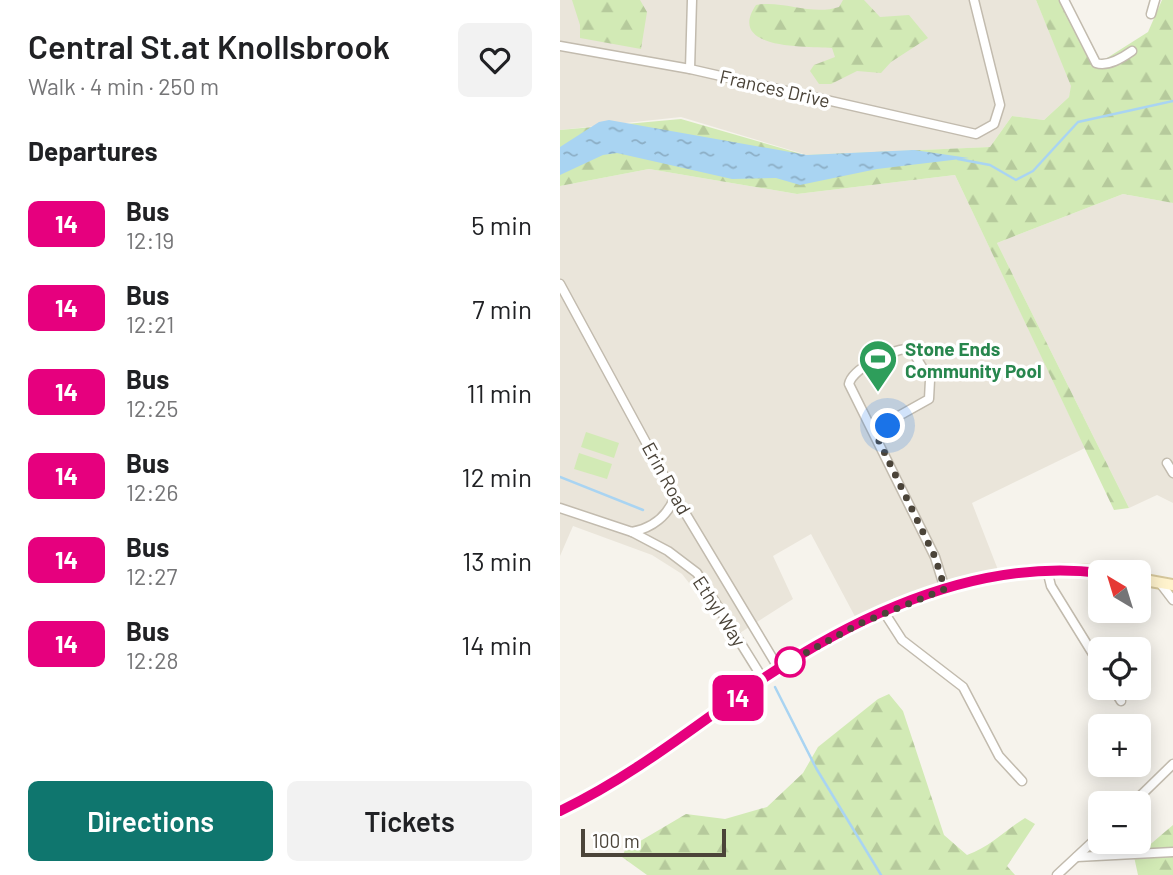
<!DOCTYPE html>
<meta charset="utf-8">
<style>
body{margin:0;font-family:Barlow,sans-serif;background:#f2f2f2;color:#202124;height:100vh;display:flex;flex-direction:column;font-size:26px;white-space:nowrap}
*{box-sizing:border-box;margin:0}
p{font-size:23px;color:#757577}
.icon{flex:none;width:38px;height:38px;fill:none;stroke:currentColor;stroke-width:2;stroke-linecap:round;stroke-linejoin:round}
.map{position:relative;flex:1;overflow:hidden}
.panel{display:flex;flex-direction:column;background:#fff;width:560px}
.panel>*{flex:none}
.badge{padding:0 14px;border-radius:10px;font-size:24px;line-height:46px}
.needle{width:46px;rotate:322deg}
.tools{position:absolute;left:528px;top:560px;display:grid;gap:14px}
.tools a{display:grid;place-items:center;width:63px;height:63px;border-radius:10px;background:#fff;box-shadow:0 4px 18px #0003;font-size:35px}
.scale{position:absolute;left:21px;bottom:18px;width:145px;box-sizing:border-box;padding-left:7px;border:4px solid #4b4439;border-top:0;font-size:19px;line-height:24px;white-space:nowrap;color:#4b4439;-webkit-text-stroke:5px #fff;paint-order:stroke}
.you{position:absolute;width:35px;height:35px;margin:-18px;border:5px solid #fff;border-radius:50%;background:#1a73e8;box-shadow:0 0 0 10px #1a73e833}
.map>.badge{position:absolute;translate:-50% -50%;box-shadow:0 0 0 4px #fff}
h2{padding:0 28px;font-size:26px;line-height:63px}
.round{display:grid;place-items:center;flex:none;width:74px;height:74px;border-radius:10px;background:#f2f2f2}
.overview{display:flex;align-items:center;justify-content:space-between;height:119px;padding:0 28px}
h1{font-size:33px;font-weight:600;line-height:52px}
.cta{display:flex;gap:14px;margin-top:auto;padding:14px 28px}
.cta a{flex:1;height:80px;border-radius:10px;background:#0f766e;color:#fff;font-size:28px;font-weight:600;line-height:80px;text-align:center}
.cta a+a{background:#f2f2f2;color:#202124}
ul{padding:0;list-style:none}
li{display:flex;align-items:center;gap:21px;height:84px;padding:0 28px}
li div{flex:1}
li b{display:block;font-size:26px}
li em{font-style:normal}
li .badge{min-width:77px;font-weight:700;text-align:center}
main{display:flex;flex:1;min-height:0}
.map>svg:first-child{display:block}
</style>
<main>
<section class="panel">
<div class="overview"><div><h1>Central St.at Knollsbrook</h1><p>Walk · 4 min · 250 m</p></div><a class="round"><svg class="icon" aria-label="heart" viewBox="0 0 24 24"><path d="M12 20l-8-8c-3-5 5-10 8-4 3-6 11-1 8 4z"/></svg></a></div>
<h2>Departures</h2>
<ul>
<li><span class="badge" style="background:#e6007e;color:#fff">14</span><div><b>Bus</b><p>12:19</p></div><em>5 min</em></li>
<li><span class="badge" style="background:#e6007e;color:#fff">14</span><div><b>Bus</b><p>12:21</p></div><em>7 min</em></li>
<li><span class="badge" style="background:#e6007e;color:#fff">14</span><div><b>Bus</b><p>12:25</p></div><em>11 min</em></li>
<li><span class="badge" style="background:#e6007e;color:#fff">14</span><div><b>Bus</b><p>12:26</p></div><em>12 min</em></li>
<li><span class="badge" style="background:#e6007e;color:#fff">14</span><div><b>Bus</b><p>12:27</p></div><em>13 min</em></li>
<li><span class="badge" style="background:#e6007e;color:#fff">14</span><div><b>Bus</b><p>12:28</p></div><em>14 min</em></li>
</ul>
<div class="cta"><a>Directions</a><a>Tickets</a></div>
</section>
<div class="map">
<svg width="613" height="875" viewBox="0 0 613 875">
<defs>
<pattern id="forest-firs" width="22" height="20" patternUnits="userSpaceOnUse" patternTransform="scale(1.75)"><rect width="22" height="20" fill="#d2eab5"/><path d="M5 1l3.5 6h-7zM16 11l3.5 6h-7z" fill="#b6ca9c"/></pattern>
<pattern id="water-ripples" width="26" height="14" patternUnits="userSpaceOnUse" patternTransform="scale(1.75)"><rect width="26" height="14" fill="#a9d4f2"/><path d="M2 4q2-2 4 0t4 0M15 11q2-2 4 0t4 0" fill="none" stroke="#8caec5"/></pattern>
</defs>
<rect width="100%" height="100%" fill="#f6f3ec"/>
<g fill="#eae5da">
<path d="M0,0H476L512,86L509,97L484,120L452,116L430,147L247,155L121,117L0,130Z"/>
<path d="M89,169L237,194L395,175L525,448L412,503L440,575L299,624L251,534L213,556L233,599L172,638L122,574L92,555L13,526L0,556V186Z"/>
<path d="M563,194L613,203V503L597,495L569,508L437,243Z"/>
</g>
<g fill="url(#forest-firs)">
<path d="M12,0H80L87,12L81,49L20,38V25Z"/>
<path d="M283,0H304L320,17L349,15L368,38L331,62L321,73L297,71L271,84H259L250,71L254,65L275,57L272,48C250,46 165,51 196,5C224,0 251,16 279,7Z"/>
<path d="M476,0H505L536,65L588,32L602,0H613V203L563,194L437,243L569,508L554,510L395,175L237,194L89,169L0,186V130L121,119L245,155L430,147L452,116L484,120L509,97L511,86Z"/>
<path d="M329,694L343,711L384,835L407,855C430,847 445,830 465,818L475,824L447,866L455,875H87L62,857L65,850L126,814L165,819L207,807L243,773L258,747L318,699Z"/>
<path d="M613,825V875H578L573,852L586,848Z"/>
</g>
<g fill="#d2eab5">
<path d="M26,432L59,443L54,458L21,447Z"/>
<path d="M19,453L52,464L47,479L14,469Z"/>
</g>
<path fill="url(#water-ripples)" d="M49,120L247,155L354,150L409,158L317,169L240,185L216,178L172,179L57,153L43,155L0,175V147L39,122Z"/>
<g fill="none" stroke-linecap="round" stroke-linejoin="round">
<g stroke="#a9d4f2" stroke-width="2.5">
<path d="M398,159L430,165L456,180L473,171L518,122L613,101"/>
<path d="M0,477L83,510"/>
<path d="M215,687L256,768L321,875"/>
</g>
<g stroke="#c2bbae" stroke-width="11">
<g id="minor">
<path d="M504,0L536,63C548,67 562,58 572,51"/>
<path d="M591,14L595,0"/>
<path d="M0,46L130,69L416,134L434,124L440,105L414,0"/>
<path d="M130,69L132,0"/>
<path d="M0,284L115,496L219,669"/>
<path d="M318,439L335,418L369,399L370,380L351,349C336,347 292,368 289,384L375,557L385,589"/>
<path d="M607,463L613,473"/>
<path d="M0,508L72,532C92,528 108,516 115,496"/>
<path d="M72,532L108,551L137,573L203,679"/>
<path d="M487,570L491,586L541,667"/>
<path d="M600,583L613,600"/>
<path d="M324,612L342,640L403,687L439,756L462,781"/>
<path d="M553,688L561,701"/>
<path d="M573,803L613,764"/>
<path d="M517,857L613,852"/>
<path d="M497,875L541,834"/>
</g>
</g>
<g stroke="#d6c79b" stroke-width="14">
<g id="secondary">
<path d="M579,579L613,585"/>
<path d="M0,811C76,774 135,725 204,678C300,613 422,558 541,572"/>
</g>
</g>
<use href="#minor" stroke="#fff" stroke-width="8"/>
<use href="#secondary" stroke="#fff3cd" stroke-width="10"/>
</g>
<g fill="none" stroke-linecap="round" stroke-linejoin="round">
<g stroke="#fff" stroke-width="16">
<path id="line" d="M0,811C75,775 136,725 204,678C301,613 421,558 541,573"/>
</g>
<use href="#line" stroke="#e6007e" stroke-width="10"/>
<path stroke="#4b4439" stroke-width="7" stroke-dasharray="0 12.6" d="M230,662L227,663L299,624L385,589L375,557L318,439L328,426"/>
</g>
<defs>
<g id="stadium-pin" transform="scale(2.0125)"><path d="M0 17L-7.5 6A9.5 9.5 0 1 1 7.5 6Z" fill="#2e9e5b" stroke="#fff"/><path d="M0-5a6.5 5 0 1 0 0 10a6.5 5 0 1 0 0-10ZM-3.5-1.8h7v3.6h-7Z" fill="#fff"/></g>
</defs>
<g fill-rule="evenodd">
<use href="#stadium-pin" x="318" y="359"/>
</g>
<circle fill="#fff" stroke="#e6007e" stroke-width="3.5" cx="230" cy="662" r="14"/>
<g text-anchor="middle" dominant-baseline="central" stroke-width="7" stroke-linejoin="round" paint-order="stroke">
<g font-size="19" fill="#4b4439" stroke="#fff">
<text transform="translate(215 88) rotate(13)">Frances Drive</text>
<text transform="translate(107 478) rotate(61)">Erin Road</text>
<text transform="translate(160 611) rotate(57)">Ethyl Way</text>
</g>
<g font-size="19" font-weight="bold" fill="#27864d" stroke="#fff" text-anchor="start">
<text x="345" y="348">Stone Ends<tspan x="345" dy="22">Community Pool</tspan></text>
</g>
</g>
</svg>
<div class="tools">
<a><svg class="needle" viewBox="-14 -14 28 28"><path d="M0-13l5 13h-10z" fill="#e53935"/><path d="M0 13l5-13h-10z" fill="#757577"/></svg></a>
<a><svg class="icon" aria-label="locate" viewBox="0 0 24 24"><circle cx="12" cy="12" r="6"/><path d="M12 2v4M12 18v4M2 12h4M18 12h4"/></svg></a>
<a>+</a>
<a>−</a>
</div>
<div class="scale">100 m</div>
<div class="you" style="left:328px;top:426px"></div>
<b class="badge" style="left:178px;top:698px;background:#e6007e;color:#fff">14</b>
</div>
</main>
